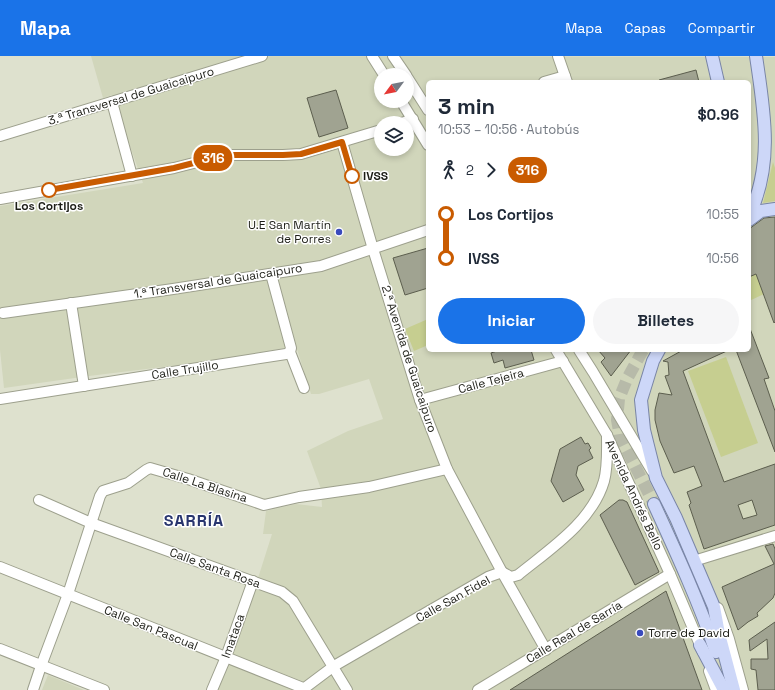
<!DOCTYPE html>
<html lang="es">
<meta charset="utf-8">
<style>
body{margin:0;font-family:"Space Grotesk",sans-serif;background:#f6f6f7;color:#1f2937;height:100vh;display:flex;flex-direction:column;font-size:15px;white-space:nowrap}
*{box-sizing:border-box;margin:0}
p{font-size:13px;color:#747a83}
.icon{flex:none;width:22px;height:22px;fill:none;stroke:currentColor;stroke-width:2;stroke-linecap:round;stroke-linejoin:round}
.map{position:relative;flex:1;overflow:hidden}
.drawer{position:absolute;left:426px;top:24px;width:325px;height:272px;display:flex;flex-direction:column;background:#fff;border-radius:6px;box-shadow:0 2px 6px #0003}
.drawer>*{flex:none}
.badge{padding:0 8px;border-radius:13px;font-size:14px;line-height:26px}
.needle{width:26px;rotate:238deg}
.fabs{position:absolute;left:374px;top:12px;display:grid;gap:8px}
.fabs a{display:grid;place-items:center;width:40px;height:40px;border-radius:50%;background:#fff;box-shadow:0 2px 6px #0003;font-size:20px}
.map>.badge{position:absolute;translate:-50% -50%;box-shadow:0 0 0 2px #fff}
.legs{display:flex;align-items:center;gap:6px;height:44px;padding:0 12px;font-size:13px}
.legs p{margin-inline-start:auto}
.overview{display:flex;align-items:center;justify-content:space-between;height:68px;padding:0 12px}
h1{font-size:22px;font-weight:800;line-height:30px}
.cta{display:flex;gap:8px;margin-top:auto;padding:8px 12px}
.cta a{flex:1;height:46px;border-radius:24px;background:#1a73e8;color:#fff;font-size:16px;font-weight:800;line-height:46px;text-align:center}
.cta a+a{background:#f6f6f7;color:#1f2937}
ul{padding:0 12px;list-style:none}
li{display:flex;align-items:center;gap:14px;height:44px;font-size:15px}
li i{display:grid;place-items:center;width:6px;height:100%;margin:0 5px;background:currentColor}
li i::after{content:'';width:10px;height:10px;margin:-5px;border:3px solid;border-radius:50%;background:#fff}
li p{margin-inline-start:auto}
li:first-child i{background:linear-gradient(#0000 50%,currentColor 0)}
li:last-child i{background:linear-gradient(currentColor 50%,#0000 0)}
header{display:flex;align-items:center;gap:24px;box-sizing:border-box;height:56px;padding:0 20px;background:#1a73e8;color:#fff}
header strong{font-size:19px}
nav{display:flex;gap:22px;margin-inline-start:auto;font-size:14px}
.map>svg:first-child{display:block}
</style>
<header>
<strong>Mapa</strong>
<nav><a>Mapa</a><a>Capas</a><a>Compartir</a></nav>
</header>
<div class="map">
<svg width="775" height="634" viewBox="0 0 775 634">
<rect width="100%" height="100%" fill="#dee1ce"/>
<g fill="#d1d6bb" fill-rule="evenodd">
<path d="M91,0L775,1V634H213L238,565L259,519L272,478H263L266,455L296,448L322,451L321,433L307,395L348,375L383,363L369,323L319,338H311L296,290L212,305L89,320L4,332L0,294V150L143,127L112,39L103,42ZM381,19H407V45H381ZM428,26H749V294H428ZM381,67H407V93H381Z"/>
<path d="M48,619L84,634H42Z"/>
</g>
<g fill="#c6ce90">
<path d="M773,106L775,112V145L763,147Z"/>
<path d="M756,218L764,238L749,245V221Z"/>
<path d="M428,263V289L414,295L405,273Z"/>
<path d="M726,301L758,387L721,401L688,315Z"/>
</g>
<g fill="#a0a391" stroke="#5c5e4e" fill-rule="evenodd">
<path d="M696,14L699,26H659V24Z"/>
<path d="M336,34L348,72L319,81L307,42Z"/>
<path d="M775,161V266L774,267L756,218L749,221V173L764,162Z"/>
<path d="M428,192V232L405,239L393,202Z"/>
<path d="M749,270L769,322L764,323L775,355V396L736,294H749Z"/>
<path d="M500,294H531L534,304L505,312L503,304L494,307L491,297Z"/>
<path d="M598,294H631L611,320L601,306L605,302Z"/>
<path d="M683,294H729L683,315L724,426L775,408V469L704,493L689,449L691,447L687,436L702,430L694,410L674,417L660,385L655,364V354L659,337L672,339L665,320L669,319L668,306L663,305ZM752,444L757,459L743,463L738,449Z"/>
<path d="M581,381L585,388L588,387L591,392L589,394L593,402L578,410L576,419L584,434L563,446L551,425L560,393Z"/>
<path d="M619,444H623L627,446L659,516L635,529L600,459Z"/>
<path d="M773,488L775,493V537L773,542L757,557L758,560L748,566L738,574L722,531L774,508L765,490Z"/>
<path d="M666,535L702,634H510Z"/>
<path d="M775,566V634H758L756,614L751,613V603H768L767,583L750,595L749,584Z"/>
</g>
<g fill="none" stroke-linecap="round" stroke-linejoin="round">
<path stroke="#b7baa9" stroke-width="12" stroke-dasharray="12 6" stroke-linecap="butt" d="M643,294L627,323L619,343L617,364L620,380L654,448"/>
<g stroke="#9da08d" stroke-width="12">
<g id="minor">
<path d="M372,0L384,19"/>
<path d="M393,0L406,19"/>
<path d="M558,0L567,26"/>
<path d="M407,21L428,54"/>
<path d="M544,26L565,20"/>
<path d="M401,45L428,89"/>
<path d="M112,46L132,120"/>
<path d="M402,67L413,63"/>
<path d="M0,80L262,0"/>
<path d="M342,86L373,193L420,344L447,413L502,516L546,594"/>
<path d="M0,143L174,112L225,99H283L301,98L381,74"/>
<path d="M271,218L291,292L290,296L304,332"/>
<path d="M71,247L84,330"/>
<path d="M3,257L173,233L321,210L428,174"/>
<path d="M556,294L607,379L670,518L703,596"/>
<path d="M579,294L593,316L652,415"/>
<path d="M0,343L286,298L290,296"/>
<path d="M420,344L563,305"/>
<path d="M39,444L91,467L282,536L293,545L347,634"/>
<path d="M697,504L775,480"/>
<path d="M0,511L303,632"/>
<path d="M718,552L729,583L743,634"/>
<path d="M0,593L104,634"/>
<path d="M709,615L716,634"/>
<path d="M33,634L41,610L68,538L100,440L103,435L128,427L146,414L150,412L188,423L264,449L299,441L369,431L447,413"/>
<path d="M212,634L226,601L253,525"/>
<path d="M302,634L334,610L488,521L502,516L511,521L518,519C550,493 592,466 604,425C608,410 607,394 607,379"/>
<path d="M478,634L670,518"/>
</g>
</g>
<g stroke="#7985a6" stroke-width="14">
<g id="major">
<path d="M712,0L718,26"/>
<path d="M749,160C774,107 764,55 756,0"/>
<path d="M749,164L761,155L775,153"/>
<path d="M659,294L653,305L641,344L644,374L656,422L676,462L714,551L719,578L734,634"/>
<path d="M654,448C676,496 699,546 716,596"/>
<path d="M700,589L724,634"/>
</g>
</g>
<use href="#minor" stroke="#fff" stroke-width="10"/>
<use href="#major" stroke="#cdd7f8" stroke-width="12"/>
</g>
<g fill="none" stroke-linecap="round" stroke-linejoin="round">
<g stroke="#fff" stroke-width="9">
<path id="line-1" d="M49,134L174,112L225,99H283L301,98L342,86L352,120"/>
</g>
<use href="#line-1" stroke="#c95b00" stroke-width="6"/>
</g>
<g fill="#fff" stroke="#c95b00" stroke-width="2">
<circle cx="352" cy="120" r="7"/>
<circle cx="49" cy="134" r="7"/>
</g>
<g fill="#394abd" stroke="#fff" stroke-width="1.5">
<circle cx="339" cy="176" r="4"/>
<circle cx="640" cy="577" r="4"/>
</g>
<g text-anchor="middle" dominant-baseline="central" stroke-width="3" stroke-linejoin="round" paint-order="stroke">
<g font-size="12" fill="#1d1e17" stroke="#fff">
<text transform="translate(131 40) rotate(-17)">3.ª Transversal de Guaicaipuro</text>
<text transform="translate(218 225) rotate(-9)">1.ª Transversal de Guaicaipuro</text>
<text transform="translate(409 303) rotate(72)">2.ª Avenida de Guaicaipuro</text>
<text transform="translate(185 314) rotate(-9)">Calle Trujillo</text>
<text transform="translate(491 325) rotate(-15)">Calle Tejeira</text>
<text transform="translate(205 429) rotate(18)">Calle La Blasina</text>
<text transform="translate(634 439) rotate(65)">Avenida Andrés Bello</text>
<text transform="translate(215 512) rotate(20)">Calle Santa Rosa</text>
<text transform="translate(453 543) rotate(-29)">Calle San Fidel</text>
<text transform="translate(151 572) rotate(22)">Calle San Pascual</text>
<text transform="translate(574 576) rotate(-31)">Calle Real de Sarría</text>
<text transform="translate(233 580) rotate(-70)">Imataca</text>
</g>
<g font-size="12" font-weight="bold" fill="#1d1e17" stroke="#fff" text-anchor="start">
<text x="363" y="120">IVSS</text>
<text x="49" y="150" text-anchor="middle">Los Cortijos</text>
</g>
<g font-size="12" fill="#1d1e17" stroke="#fff" text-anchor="end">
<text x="331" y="169">U.E San Martín<tspan x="331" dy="14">de Porres</tspan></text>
<text x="648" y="577" text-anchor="start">Torre de David</text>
</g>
<g font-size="16" font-weight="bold" letter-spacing="1" fill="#28356e" stroke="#fff">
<text x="194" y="464">SARRÍA</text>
</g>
</g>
</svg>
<div class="fabs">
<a><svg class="needle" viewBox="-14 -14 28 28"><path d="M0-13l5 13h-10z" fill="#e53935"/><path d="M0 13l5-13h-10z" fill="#747a83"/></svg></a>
<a><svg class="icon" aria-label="layers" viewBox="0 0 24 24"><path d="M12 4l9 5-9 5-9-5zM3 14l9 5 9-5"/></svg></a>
</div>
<b class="badge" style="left:213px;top:102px;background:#c95b00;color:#fff">316</b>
<section class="drawer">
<div class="overview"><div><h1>3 min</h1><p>10:53 – 10:56 · Autobús</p></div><b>$0.96</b></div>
<div class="legs"><svg class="icon" aria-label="walk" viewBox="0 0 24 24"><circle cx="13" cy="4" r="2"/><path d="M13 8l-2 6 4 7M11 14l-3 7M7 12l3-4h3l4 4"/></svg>2<svg class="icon" aria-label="forward" viewBox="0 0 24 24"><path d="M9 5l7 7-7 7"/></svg><b class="badge" style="background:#c95b00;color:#fff">316</b></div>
<ul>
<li><i style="color:#c95b00"></i><b>Los Cortijos</b><p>10:55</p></li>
<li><i style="color:#c95b00"></i><b>IVSS</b><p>10:56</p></li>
</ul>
<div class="cta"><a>Iniciar</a><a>Billetes</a></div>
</section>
</div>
